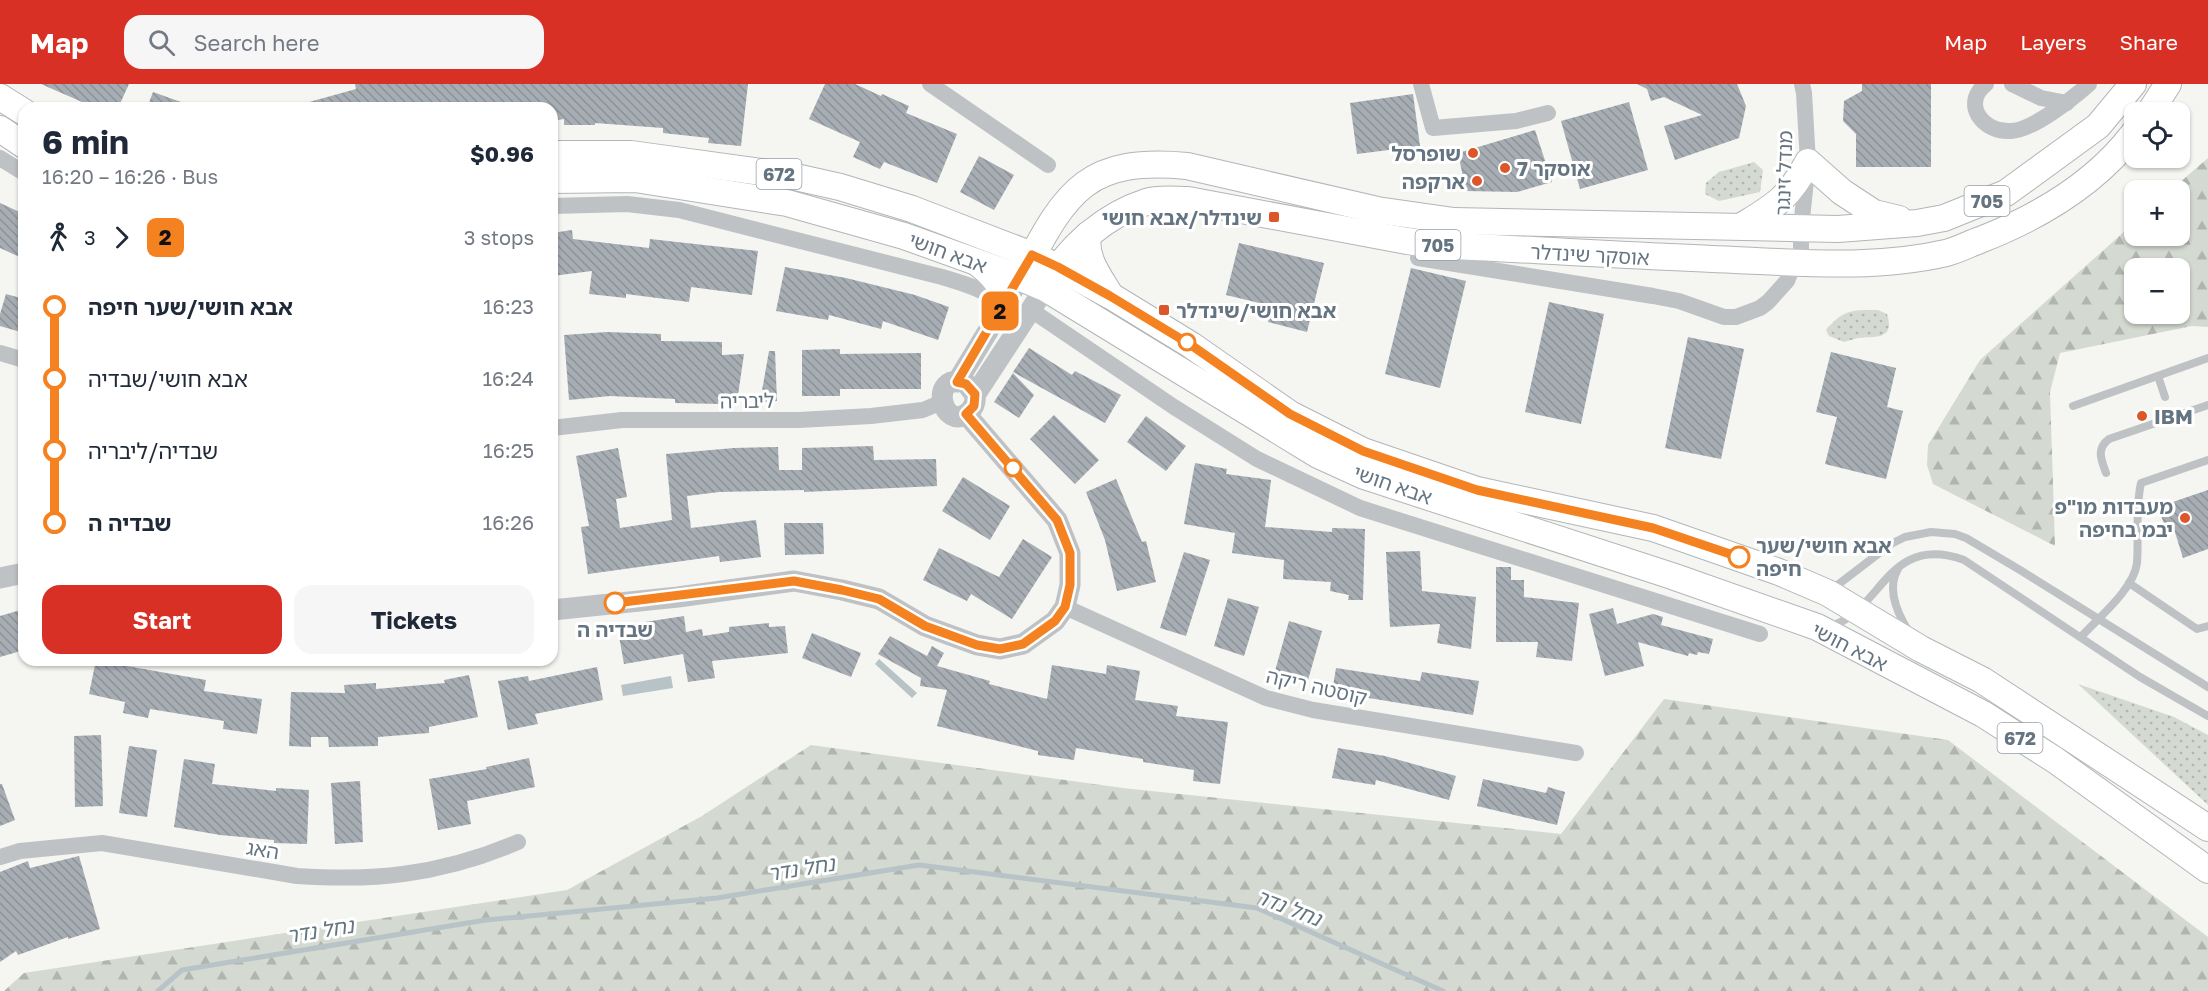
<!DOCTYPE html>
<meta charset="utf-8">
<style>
body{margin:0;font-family:"Golos Text","Noto Sans Hebrew",sans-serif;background:#f6f6f7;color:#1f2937;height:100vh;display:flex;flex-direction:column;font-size:22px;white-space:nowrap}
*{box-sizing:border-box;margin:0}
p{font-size:20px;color:#747a83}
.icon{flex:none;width:33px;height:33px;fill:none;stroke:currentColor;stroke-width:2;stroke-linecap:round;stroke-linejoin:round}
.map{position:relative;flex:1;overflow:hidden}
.panel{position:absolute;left:18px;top:18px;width:540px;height:564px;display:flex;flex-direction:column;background:#fff;border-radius:18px;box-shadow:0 2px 4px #0004}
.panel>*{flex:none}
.badge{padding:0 12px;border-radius:9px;font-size:21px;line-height:39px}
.tools{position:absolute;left:2124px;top:18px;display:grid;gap:12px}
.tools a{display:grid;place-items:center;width:66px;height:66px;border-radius:12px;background:#fff;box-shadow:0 2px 4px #0004;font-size:30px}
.map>.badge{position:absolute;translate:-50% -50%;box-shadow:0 0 0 3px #fff}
.legs{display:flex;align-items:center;gap:9px;height:66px;padding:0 24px;font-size:20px}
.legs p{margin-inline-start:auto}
.head{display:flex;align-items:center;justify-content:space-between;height:102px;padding:0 24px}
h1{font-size:33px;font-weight:700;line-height:45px}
.cta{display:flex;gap:12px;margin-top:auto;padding:12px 24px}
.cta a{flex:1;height:69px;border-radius:18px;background:#d93025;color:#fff;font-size:24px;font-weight:700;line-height:69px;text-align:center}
.cta a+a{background:#f6f6f7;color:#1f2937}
ul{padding:0 24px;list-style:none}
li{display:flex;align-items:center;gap:21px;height:72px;font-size:22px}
li i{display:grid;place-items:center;width:9px;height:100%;margin:0 8px;background:currentColor}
li i::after{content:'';width:15px;height:15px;margin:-8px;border:4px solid;border-radius:50%;background:#fff}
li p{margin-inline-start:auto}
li:first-child i{background:linear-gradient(#0000 50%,currentColor 0)}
li:last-child i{background:linear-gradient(currentColor 50%,#0000 0)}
header{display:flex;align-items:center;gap:36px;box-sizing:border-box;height:84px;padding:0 30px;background:#d93025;color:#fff}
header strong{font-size:28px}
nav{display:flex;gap:33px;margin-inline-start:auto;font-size:21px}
.search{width:420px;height:54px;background:#f6f6f7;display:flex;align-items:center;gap:15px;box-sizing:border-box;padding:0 21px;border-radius:18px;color:#747a83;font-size:22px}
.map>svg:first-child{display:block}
</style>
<header>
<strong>Map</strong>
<div class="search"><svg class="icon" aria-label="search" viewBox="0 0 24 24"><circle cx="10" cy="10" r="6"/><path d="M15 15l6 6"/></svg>Search here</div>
<nav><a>Map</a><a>Layers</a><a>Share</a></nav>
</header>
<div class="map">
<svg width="2208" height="907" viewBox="0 0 2208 907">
<defs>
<pattern id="green-dots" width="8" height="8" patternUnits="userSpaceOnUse" patternTransform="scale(1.5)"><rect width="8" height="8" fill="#d4dad1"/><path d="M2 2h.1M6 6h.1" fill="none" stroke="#b0b5af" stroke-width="1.8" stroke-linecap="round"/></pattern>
<pattern id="forest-firs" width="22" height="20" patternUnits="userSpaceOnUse" patternTransform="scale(1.5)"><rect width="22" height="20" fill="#d4dad1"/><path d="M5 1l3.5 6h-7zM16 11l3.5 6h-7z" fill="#b0b5af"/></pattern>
<pattern id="building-back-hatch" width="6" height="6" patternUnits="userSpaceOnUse" patternTransform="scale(1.5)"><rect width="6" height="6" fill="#a7aeb3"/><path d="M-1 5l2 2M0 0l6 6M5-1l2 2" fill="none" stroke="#8c9297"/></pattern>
</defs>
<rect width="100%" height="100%" fill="#f5f5f1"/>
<g fill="url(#green-dots)">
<path d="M1754,78L1763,86L1760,108L1719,117L1705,110L1706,99L1719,88Z"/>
<path d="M1878,226L1887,230C1896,257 1873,252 1858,254C1853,255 1848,257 1844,258L1829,252L1826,246C1844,225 1852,226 1878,226Z"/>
<path d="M2078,600L2174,633L2208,651V721Z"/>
</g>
<g fill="url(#forest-firs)" fill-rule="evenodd">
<path d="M2208,74V243L2192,242L2060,269L2050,308L2055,462L1933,400L1927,381L1928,361L1980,276L2134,139V152H2180V106H2171ZM2134,184H2180V230H2134Z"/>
<path d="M1664,615L1948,656L2208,853V907H4L24,889L567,806L702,732L811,661L1123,704L1561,750Z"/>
</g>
<g fill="#b8c3c8">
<path d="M879,575L917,609L912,614L875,580Z"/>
<path d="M671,592L673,604L623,612L621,601Z"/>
</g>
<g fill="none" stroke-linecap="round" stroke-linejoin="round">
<path stroke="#b8c3c8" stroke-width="5" d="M158,907L182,886L486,836L717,814L919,781L1257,824L1443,907"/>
</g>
<g fill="url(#building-back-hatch)">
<path d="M41,0H129L118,24H87L89,21Z"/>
<path d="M355,0H748L741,62L708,59L709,54L663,49V44L595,39V41H564V35L552,37V24H303L302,20L356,5Z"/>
<path d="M825,0H855L881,12L882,10L909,22L906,29L957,50L937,99L884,78L880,85L853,73L860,58L809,35Z"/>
<path d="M1637,0H1737L1746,22L1739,54L1675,76L1664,42L1702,31L1664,13L1651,17L1647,5Z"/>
<path d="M1862,0H1931V83H1856V50L1843,37L1844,17L1862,7Z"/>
<path d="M153,8L192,22V24H147Z"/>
<path d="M1413,10L1420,62L1357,70L1350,19Z"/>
<path d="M1629,18L1648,86L1580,105L1561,37Z"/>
<path d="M1535,46L1552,98L1517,108L1466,107L1458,69Z"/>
<path d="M979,72L1014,91L994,126L960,108Z"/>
<path d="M0,119L24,130V175L0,164Z"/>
<path d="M572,146L573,155L649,164L650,155L758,167L752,211L691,203L689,218L626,210V214L589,210L592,187L552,192V149Z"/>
<path d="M1239,159L1324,179L1307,248L1268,238L1272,222L1226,211Z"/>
<path d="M785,183L846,194L915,211L949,223L938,256L883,237L881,245L829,231L828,236L776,227Z"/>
<path d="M1411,184L1466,197L1440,304L1385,290Z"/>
<path d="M6,210L24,215V249L0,242V230Z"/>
<path d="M1549,218L1604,230L1581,340L1525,328Z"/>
<path d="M607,248L661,250V257L722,258V271L744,270L737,318L720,320L675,319V315L610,312L569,316L564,251Z"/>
<path d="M1688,253L1744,265L1721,375L1665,364Z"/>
<path d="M1029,264L1072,291L1075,287L1121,311L1105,339L1013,288Z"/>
<path d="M840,265V270L921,269V305H840V312H802V266Z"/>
<path d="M769,267H775L777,317L760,318Z"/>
<path d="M1831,268L1896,284L1887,323L1903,327L1886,395L1825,380L1837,333L1816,328Z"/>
<path d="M1013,289L1034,311L1019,334L994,318Z"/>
<path d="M1054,331L1099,376L1075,400L1030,355Z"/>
<path d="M1146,332L1186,362L1166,387L1127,358Z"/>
<path d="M873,362L874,376L936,375L937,402L804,408V406L719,408L687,412L691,444L756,436L761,473L720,478L719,472L588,490L581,443L589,442L576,372L618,364L627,413L616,415L620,444L672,436L666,370L734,364L778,363L779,386H802V364Z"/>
<path d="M1195,379L1227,385L1226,390L1271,396L1265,443L1332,448V444L1365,445L1363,516H1348L1349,511L1330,507L1331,498L1283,495L1284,476L1232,469L1235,449L1184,440Z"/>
<path d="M963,393L1010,422L990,456L942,427Z"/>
<path d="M1116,395L1142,458L1146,457L1156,498L1117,507L1105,456L1086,408Z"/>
<path d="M2208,406V465L2183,474L2174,445L2167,448L2158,423Z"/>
<path d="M784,439H823L824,470L785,471Z"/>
<path d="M1023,455L1052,473L1012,535L971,510L967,517L923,496L939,464L999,493Z"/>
<path d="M1420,467L1422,507L1476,513L1471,565L1437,559L1440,540L1390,543L1386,468Z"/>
<path d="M1184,468L1210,476L1186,552L1160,544Z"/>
<path d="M1496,483H1511V496H1524V513L1579,519L1572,577L1536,573L1538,558H1496Z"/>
<path d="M1228,514L1259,523L1244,572L1214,562Z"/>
<path d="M1613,524L1617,540L1653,530L1663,533L1661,541L1713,555L1709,570L1698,568L1697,571L1689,569L1688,572L1638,558L1644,582L1605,592L1589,530Z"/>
<path d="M24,525V566L0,573V532Z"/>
<path d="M684,532L686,548L702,545L703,552L729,548V543L769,539V543L785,542L788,569L712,577L715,594L688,598L683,570L624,580L619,552L634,550L632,540Z"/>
<path d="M1289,537L1322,547L1308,596L1275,587Z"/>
<path d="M812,549L861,569L851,593L802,574Z"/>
<path d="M890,552L927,572L932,562L944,569L937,582L990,597L989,600L1047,615L1052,581L1106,590L1107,581L1140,587L1135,616L1178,622L1176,632L1228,638L1220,700L1193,697L1194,686L1143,678V675L1076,664L1074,676L1038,671V667L937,642L947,606L920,602L921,594L878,570Z"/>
<path d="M96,576H122L121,581L206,596L204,607L262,615L257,650L223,645L224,637L150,625L148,634L123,629L125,618L89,610Z"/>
<path d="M597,583L603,616L535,630L538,640L508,646L498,597L528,592L529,597Z"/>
<path d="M1336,584L1420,597L1422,588L1479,597L1473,631L1332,608Z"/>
<path d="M469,591L478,633L429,643V649L378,653V662L329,663L328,653H311V663L289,662L291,608L345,609L344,601L376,599V605L445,599L444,596Z"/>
<path d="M101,651L103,722L75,723L74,652Z"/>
<path d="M129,662L157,666L147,733L119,729Z"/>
<path d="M1338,664L1385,672L1456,692L1449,716L1376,696L1375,701L1332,694Z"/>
<path d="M529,674L535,703L467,717L471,740L438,746L429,695L487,685L486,683Z"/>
<path d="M184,675L215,680L212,700L276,707V704L309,706L307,760L274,759V756L220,751L174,743Z"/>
<path d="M1483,695L1546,709L1548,703L1565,708L1557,741L1477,722Z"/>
<path d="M360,697L363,758L335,760L331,699Z"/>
<path d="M0,700H2L15,736L0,742Z"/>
<path d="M79,772L100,845L68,855V853L18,871L16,867L0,878V788L28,777L30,784Z"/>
</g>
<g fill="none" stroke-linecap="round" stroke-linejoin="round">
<g stroke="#b1b6b9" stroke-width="28">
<g id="primary">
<path d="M0,13L24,28"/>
<path d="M2150,28L2168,0"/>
<path d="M0,45L24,61"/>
<path d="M552,70H631L791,92L840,103L912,125L1032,171L1058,183L1111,212L1191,261L1290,330L1363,367L1477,406L1653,444L1779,488L1828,509L1921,565L1982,596L2208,744"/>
<path d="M552,96L635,95L787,119L904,152L1021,194L1045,204L1318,371L1364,392L1672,492L1817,543L1983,630L2055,676L2208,786"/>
<path d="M1742,142C1776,121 1788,115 1808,78L1842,108L1874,129L1899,135"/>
<path d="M1088,151C1084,174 1099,192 1110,211"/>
<path d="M979,180C993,191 1003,202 1004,220"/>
<path d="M1025,186C1067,105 1089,73 1187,82L1377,126L1454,137L1838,145L1917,139L1944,134L2006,109L2098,42L2133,0"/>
<path d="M1050,196C1071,161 1106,131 1146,118C1158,114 1175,116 1188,116L1407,157L1436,161C1536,166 1635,172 1735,176C1805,179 1877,185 1946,169C1958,166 1969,160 1980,156C2039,133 2096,99 2134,49"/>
</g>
</g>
<g stroke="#bec2c5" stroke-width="8">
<path d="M2158,292L2165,313"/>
<path d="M2073,322L2208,274"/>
<path d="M2106,389C2101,375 2096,365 2109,355L2208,321"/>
<path d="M1898,485C1886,505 1897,529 1909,548"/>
<path d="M2129,499L2197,545L2208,542"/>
<path d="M1831,506L1891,460L1905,453L1931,448L1955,450L1966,454L2020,486L2208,603"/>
<path d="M1827,543C1882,531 1885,448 1964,476L2140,593L2208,632"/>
<path d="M2081,553C2098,534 2134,505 2137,479C2139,452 2135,425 2141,399L2208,376"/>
</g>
<g stroke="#bec2c5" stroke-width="16">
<path d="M930,0L1048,81"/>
<path d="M1421,0L1433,44L1516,37L1548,29"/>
<path d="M1986,0C1961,20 1983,49 2011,47C2033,46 2072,15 2089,0"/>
<path d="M2012,0L2041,14L2067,19"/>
<path d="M0,74L24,89"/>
<path d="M552,122L627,120L679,126L942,193C958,198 998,208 1001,225"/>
<path d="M1418,174L1653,212L1679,217L1724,233H1736L1760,224L1768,218L1787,197L1794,179H1801V144L1808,78L1804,9L1802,0"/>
<path d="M1031,226L1174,323L1257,375L1360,424L1760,550"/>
<path d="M0,269L24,276"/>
<path d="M552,344L622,336H799L871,332L923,326L942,318"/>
<path d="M1065,523L1266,614L1313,626L1576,669"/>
<path d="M0,773L20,767L102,759L297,792C331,794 369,795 403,790C441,785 483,773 518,758"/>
</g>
<g stroke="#bec2c5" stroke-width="21">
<path d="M957,298L1013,206"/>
<path d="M975,311L966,299C927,287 942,350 969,328C974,323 976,317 975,311L1045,204"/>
<path d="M0,494L24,489"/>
<path d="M552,526L678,513L794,497L842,506L879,515L925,542L977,561L1000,565L1023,560L1055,537L1065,523L1070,501V469L1057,436L966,330"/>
</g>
<use href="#primary" stroke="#fff" stroke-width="26"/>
</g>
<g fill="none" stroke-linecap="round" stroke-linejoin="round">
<g stroke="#fff" stroke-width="14">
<path id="line-1" d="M615,519L794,497L842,506L879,515L925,542L977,561L1000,565L1023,560L1055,537L1065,523L1070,501V469L1057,436L966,330L974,322L975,310L966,300L957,298L1032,171L1058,183L1110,212L1191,261L1290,330L1363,367L1477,406L1653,444L1739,473"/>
</g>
<use href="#line-1" stroke="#f58220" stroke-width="9"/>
</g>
<g fill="#dc562a" stroke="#fff" stroke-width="2">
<circle cx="1473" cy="69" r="6"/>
<circle cx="1505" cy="84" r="6"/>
<circle cx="1477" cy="97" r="6"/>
<rect x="1268" y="127" width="12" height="12" rx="3"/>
<rect x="1158" y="220" width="12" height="12" rx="3"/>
<circle cx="2142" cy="332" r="6"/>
<circle cx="2185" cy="434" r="6"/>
</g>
<g fill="#fff" stroke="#f58220" stroke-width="3">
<circle cx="1187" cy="258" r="8"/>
<circle cx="1013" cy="384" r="8"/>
<circle cx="1739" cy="473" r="10"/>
<circle cx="615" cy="519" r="10"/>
</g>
<g text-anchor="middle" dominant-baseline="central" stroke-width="6" stroke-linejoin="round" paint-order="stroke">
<g fill="#fff" stroke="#939ea7" stroke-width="1.5">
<rect x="756.5" y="75" width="45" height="30" rx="4.5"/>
<rect x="1964.5" y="102" width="45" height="30" rx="4.5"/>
<rect x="1415.5" y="146" width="45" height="30" rx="4.5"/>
<rect x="1997.5" y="639" width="45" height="30" rx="4.5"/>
</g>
<g font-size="18" font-weight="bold" fill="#657481">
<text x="779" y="90">672</text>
<text x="1987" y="117">705</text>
<text x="1438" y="161">705</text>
<text x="2020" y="654">672</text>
</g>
<g font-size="20" font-weight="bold" fill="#657481" stroke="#fff" text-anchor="end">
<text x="1461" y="69">שופרסל</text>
<text x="1517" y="84" text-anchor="start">אוסקר 7</text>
<text x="1465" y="97">ארקפה</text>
<text x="1262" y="133">שינדלר/אבא חושי</text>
<text x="1176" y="226" text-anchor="start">אבא חושי/שינדלר</text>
<text x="2154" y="332" text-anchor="start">IBM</text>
<text x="2173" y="422">מעבדות מו"פ<tspan x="2173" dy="23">יבמ בחיפה</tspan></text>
</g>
<g font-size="20" fill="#657481" stroke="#fff">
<text transform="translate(1783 89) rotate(-88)">מנדל זינגר</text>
<text transform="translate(948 168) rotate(20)">אבא חושי</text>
<text transform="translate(1590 170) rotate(3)">אוסקר שינדלר</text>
<text transform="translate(747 316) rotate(-1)">ליבריה</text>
<text transform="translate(1393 400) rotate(19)">אבא חושי</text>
<text transform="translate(1850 562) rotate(27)">אבא חושי</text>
<text transform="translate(1317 602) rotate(13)">קוסטה ריקה</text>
<text transform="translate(263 765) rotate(9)">האג</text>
</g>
<g font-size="20" font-weight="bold" fill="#657481" stroke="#fff" text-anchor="start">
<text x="1756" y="461">אבא חושי/שער<tspan x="1756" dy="23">חיפה</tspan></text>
<text x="615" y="545" text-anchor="middle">שבדיה ה</text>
</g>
<g font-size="21" font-style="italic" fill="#61767f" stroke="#fff">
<text transform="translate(801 784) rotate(-9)">נחל נדר</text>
<text transform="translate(1289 823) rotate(21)">נחל נדר</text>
<text transform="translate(320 846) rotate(-9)">נחל נדר</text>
</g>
</g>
</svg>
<div class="tools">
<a><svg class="icon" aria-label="locate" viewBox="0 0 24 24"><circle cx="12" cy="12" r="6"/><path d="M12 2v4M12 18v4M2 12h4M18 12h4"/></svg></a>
<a>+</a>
<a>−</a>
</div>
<b class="badge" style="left:1000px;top:227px;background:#f58220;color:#111">2</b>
<section class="panel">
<div class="head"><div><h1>6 min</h1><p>16:20 – 16:26 · Bus</p></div><b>$0.96</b></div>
<div class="legs"><svg class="icon" aria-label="walk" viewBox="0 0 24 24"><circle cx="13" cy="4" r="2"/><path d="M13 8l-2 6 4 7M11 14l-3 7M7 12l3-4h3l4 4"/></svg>3<svg class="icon" aria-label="forward" viewBox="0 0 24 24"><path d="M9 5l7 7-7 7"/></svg><b class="badge" style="background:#f58220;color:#111">2</b><p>3 stops</p></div>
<ul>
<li><i style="color:#f58220"></i><b>אבא חושי/שער חיפה</b><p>16:23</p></li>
<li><i style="color:#f58220"></i><span>אבא חושי/שבדיה</span><p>16:24</p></li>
<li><i style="color:#f58220"></i><span>שבדיה/ליבריה</span><p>16:25</p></li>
<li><i style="color:#f58220"></i><b>שבדיה ה</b><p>16:26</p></li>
</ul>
<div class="cta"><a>Start</a><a>Tickets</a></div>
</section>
</div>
